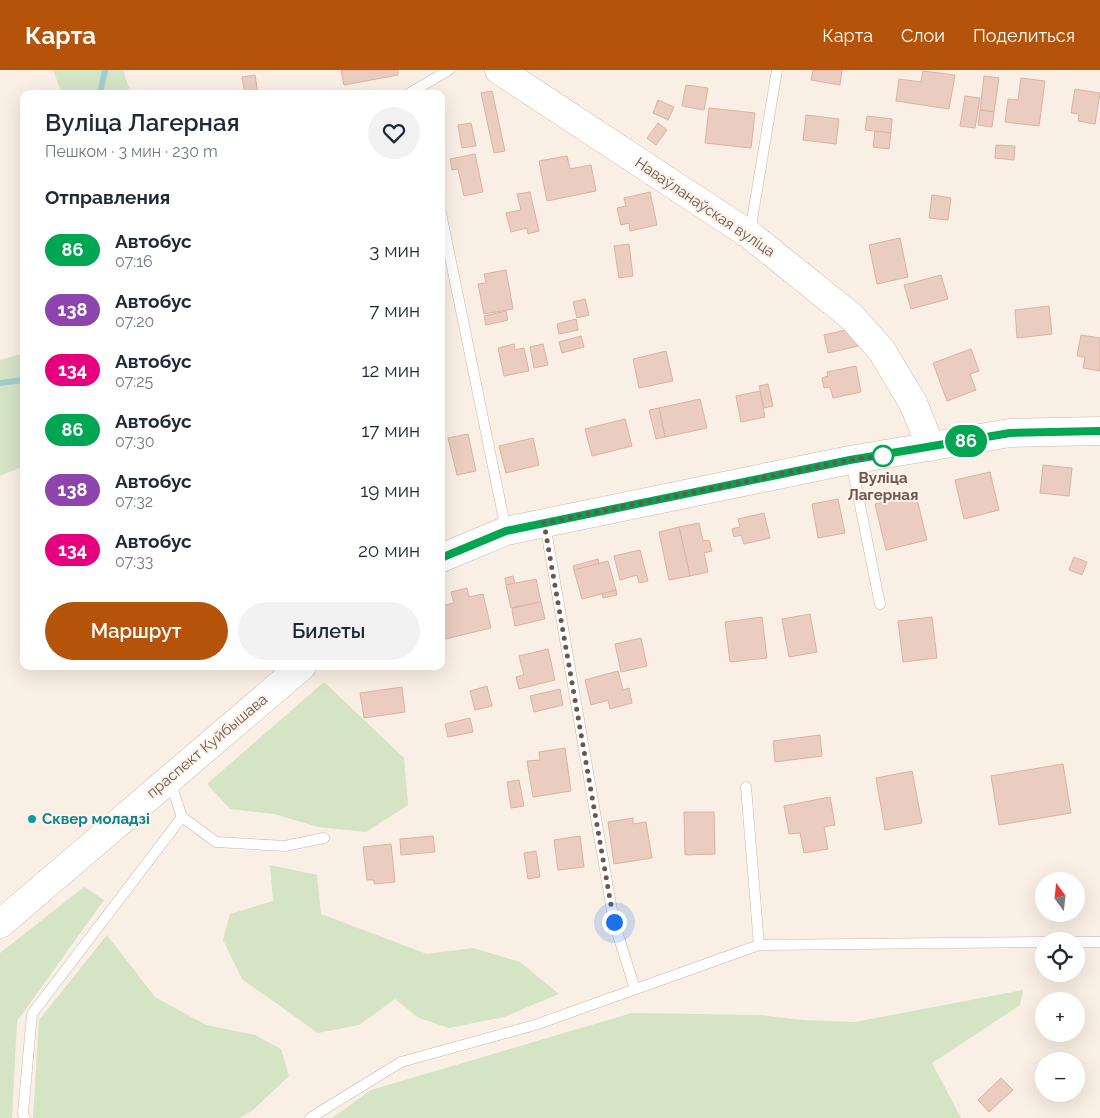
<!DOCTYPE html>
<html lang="ru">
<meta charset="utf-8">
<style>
body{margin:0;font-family:Raleway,sans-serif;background:#f2f2f3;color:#1f2937;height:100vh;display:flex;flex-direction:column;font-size:19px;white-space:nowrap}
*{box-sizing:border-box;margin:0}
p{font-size:16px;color:#747a83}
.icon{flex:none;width:28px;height:28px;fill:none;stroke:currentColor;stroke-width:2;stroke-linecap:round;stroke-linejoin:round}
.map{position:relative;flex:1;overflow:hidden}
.side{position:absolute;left:20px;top:20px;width:425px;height:580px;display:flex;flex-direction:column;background:#fff;border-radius:10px;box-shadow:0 5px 20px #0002}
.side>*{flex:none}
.badge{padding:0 10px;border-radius:16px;font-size:18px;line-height:32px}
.needle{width:32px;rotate:345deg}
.controls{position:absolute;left:1035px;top:802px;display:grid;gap:10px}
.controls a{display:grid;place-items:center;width:50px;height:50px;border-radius:50%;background:#fff;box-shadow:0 5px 20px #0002;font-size:25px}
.you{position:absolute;width:25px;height:25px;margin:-12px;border:4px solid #fff;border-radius:50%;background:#1a73e8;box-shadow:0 0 0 8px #1a73e833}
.map>.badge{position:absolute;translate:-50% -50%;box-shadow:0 0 0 2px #fff}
h2{padding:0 25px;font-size:19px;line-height:45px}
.round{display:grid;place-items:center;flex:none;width:52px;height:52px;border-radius:26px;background:#f2f2f3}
.head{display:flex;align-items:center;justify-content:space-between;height:85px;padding:0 25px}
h1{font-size:24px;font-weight:600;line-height:38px}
.action{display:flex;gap:10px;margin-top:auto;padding:10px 25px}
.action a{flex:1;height:58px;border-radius:30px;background:#b45309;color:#fff;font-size:20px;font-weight:600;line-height:58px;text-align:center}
.action a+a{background:#f2f2f3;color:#1f2937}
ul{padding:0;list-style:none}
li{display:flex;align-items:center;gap:15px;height:60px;padding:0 25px}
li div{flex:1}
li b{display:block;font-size:19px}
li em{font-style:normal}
li .badge{min-width:55px;font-weight:700;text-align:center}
header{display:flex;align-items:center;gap:30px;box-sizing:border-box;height:70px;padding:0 25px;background:#b45309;color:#fff}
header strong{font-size:24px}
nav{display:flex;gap:28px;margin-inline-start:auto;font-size:18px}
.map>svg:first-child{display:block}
</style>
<header>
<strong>Карта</strong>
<nav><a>Карта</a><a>Слои</a><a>Поделиться</a></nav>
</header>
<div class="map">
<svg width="1100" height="1048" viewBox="0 0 1100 1048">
<rect width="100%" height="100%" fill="#f9efe4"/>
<g fill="#d4e4c5">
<path d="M53,0H123L131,24H62Z"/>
<path d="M24,283V396L0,406V290Z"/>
<path d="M324,612L404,688L408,735L366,762L318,757L274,744L230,739L207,714Z"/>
<path d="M270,795L317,805L321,844L427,884L473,878L520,892L559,924L504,947L449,958L419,948L395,929L359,955L318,963L242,909L223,870L230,844L273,831Z"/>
<path d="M84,817L104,830L17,951L12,1048H0V883Z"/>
<path d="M107,865L155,927L206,955L255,965L281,979L289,1006L253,1040L240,1048H33L39,950Z"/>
<path d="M1023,920L1020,935L932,993L961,1048H332L371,1020L632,943L759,945L803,950L855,952Z"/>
</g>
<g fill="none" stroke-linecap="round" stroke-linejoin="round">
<g stroke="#a4cccf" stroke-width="6">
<path d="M100,24L105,0"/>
<path d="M0,313L24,310"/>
</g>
</g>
<g fill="#eacdc0" stroke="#dab3a3">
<path d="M341,0H398V5L344,15Z"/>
<path d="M813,0H842L840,15L811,10Z"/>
<path d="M923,1L955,5L949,39L896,31L899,9L921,12Z"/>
<path d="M255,5L258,24H245L242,7Z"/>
<path d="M984,6L999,8L994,42L980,40Z"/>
<path d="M1021,8L1045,11L1039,56L1005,52L1008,29L1018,30Z"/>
<path d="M686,15L708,18L704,40L682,36Z"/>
<path d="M1075,19L1100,23L1095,54L1078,51L1079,44L1071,43Z"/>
<path d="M492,21L505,81L494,83L481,23Z"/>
<path d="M965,26L980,28L975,58L960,56Z"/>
<path d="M658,30L674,37L668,50L653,43Z"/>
<path d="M709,38L755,43L751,78L705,73Z"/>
<path d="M980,40L994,42L992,57L978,55Z"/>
<path d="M806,45L839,49L836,74L803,70Z"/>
<path d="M867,46L892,49L891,63L865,60Z"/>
<path d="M471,53L476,76L462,78L458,55Z"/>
<path d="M658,53L667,60L656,75L647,68Z"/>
<path d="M875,61L891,63L889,79L873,77Z"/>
<path d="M996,75L1015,76L1014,90L995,88Z"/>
<path d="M475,84L483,122L464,126L458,99L452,100L450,89Z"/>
<path d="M567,86L570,99L591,95L596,121L547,131L539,91Z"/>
<path d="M530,122L539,161L528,164L527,158L511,162L506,143L521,140L517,124Z"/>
<path d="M650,122L657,155L630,161L629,153L621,155L617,138L626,136L624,128Z"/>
<path d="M932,125L951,128L948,150L929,148Z"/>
<path d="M900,168L908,207L877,214L869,175Z"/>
<path d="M629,174L633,206L619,208L614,176Z"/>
<path d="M506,200L513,239L484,244L478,214L486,213L484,204Z"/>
<path d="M941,205L948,229L911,239L904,215Z"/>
<path d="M585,229L589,245L577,248L573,232Z"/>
<path d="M1049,236L1052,264L1017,268L1015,240Z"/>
<path d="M506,241L508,250L486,255L484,246Z"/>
<path d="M576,249L578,260L559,264L557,254Z"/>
<path d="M855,258L858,276L828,283L824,265Z"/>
<path d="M1081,265L1100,268V301L1083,298L1085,287L1077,286Z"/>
<path d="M581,266L584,277L562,283L559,272Z"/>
<path d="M514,274L515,280L524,278L529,301L504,306L498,278Z"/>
<path d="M543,274L548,295L534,298L530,277Z"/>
<path d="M971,279L979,301L970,304L976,320L947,331L933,293Z"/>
<path d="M666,281L673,311L639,318L633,289Z"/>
<path d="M856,296L861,322L833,328L830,317L824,318L822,308L828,306L827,302Z"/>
<path d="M768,314L773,336L764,338L759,316Z"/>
<path d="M760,321L765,347L741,352L736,326Z"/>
<path d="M700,329L707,358L665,367L659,338Z"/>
<path d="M659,338L665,367L656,369L649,340Z"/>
<path d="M625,349L632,376L592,386L585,359Z"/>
<path d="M468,364L476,401L457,405L448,368Z"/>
<path d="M533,368L539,395L506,403L499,376Z"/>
<path d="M1043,395L1072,398L1069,426L1040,423Z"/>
<path d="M990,402L999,440L964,449L955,410Z"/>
<path d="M916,425L927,470L886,480L875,434Z"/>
<path d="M838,429L845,463L818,468L812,434Z"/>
<path d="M764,443L770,468L744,474L741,465L734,467L732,459L740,457L738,449Z"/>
<path d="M699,453L703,471L709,470L712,481L704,483L708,502L690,506L679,457Z"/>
<path d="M679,457L690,506L669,510L659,462Z"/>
<path d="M640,480L648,511L639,513L637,505L620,510L614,486Z"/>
<path d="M1074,487L1087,492L1082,505L1069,500Z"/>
<path d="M598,489L599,494L574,500L573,496Z"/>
<path d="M608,491L616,520L582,529L574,500Z"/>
<path d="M513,506L515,513L506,515L505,508Z"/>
<path d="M536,509L541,532L511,538L506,515Z"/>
<path d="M467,518L469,527L483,524L491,558L441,570V553L445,552L441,536L454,533L451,522Z"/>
<path d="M616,520L617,525L603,528L602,524Z"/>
<path d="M541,532L545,549L515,556L512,541L513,538Z"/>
<path d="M810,544L817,582L789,587L782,549Z"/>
<path d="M762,547L767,588L730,592L725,552Z"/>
<path d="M932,547L937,588L903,592L898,551Z"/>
<path d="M641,568L647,596L621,602L615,574Z"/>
<path d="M548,579L555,610L519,619L516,607L524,605L519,586Z"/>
<path d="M618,601L623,620L629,618L632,633L610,639L608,630L591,635L585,610Z"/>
<path d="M487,616L492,636L475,640L470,621Z"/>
<path d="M402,617L405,642L364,648L360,623Z"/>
<path d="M560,619L563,635L534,642L530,626Z"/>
<path d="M470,648L473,662L448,667L445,654Z"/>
<path d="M820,665L822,686L775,692L773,671Z"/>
<path d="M565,678L571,721L533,727L527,691L540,690L539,682Z"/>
<path d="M1063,694L1071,743L999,755L991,706Z"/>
<path d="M912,701L922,753L885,760L876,708Z"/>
<path d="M519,710L524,736L511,738L507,712Z"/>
<path d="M830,727L835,755L824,757L828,779L804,783L800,763L789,764L784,736Z"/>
<path d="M684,742H714L715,784L685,785Z"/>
<path d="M633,748V754L646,752L652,788L614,794L608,752Z"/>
<path d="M433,766L435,782L401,785L400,769Z"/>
<path d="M580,766L584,797L558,800L554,770Z"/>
<path d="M391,774L395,812L374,814V810H367L363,777Z"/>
<path d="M536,781L540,807L528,809L524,783Z"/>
<path d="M1001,1008L1013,1020L989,1042L978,1030Z"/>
</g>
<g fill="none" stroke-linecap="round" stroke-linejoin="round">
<g stroke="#c8b6ad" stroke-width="11">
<g id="lane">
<path d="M408,24L449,0"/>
<path d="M441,143L506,460"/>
<path d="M750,162L777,0"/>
<path d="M851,391L880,534"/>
<path d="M545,454L614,852L635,919"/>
<path d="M170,711L182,747L216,772L285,776L324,768"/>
<path d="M746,717L759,875"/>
<path d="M1076,872H1100"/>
<path d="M25,1048L23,1043L32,944L182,747"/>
<path d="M310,1048L401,992L535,955L759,875L1044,872"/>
</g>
</g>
<g stroke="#cdb8ad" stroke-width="29">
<g id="secondary">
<path d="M499,0L750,165L852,247L882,281L913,333L931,377"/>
<path d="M441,488L506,461L850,390L1010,363L1100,361"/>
<path d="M0,854L302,596"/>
</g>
</g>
<use href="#lane" stroke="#fff" stroke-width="10"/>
<use href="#secondary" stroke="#fff" stroke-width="28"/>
</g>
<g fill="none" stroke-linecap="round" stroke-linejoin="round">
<g stroke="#fff" stroke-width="11">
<path id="line" d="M441,488L506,461L850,390L1010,363L1100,361"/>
</g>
<use href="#line" stroke="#00a651" stroke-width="8"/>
<path stroke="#6d564e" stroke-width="5" stroke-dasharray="0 9" d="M614,852L544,453L850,390L883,386"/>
</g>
<circle fill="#fff" stroke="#00a651" stroke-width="2.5" cx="883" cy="386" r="10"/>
<circle fill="#0f9aa8" stroke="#fcf3ea" stroke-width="2" cx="32" cy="749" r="5"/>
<g text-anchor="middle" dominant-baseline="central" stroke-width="4" stroke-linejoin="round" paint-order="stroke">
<g font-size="15" fill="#6d564e" stroke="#fcf3ea">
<text transform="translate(705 137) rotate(34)">Наваўланаўская вуліца</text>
<text transform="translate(207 676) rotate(-40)">праспект Куйбышава</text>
</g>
<g font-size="15" font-weight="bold" fill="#6d564e" stroke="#fcf3ea">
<text x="883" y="408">Вуліца<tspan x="883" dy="17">Лагерная</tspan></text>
</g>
<g font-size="15" font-weight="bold" fill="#0d838f" stroke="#fcf3ea" text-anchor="start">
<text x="42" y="749">Сквер моладзі</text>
</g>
</g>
</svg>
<div class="controls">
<a><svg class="needle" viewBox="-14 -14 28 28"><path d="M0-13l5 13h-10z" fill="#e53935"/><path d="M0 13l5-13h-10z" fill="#747a83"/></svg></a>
<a><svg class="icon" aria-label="locate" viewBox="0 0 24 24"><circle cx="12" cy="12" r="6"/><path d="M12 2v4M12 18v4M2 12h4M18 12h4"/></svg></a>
<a>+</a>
<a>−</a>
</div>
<div class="you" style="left:614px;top:852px"></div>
<b class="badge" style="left:966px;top:371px;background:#00a651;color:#fff">86</b>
<section class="side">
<div class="head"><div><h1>Вуліца Лагерная</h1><p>Пешком · 3 мин · 230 m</p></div><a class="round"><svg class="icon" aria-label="heart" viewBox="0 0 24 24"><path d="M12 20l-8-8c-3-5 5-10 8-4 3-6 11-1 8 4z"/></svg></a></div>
<h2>Отправления</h2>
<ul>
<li><span class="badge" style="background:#00a651;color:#fff">86</span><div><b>Автобус</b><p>07:16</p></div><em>3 мин</em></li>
<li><span class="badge" style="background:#8e44ad;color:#fff">138</span><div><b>Автобус</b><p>07:20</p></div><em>7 мин</em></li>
<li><span class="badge" style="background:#e6007e;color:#fff">134</span><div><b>Автобус</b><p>07:25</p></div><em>12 мин</em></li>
<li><span class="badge" style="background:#00a651;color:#fff">86</span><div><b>Автобус</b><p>07:30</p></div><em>17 мин</em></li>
<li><span class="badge" style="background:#8e44ad;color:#fff">138</span><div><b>Автобус</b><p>07:32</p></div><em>19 мин</em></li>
<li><span class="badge" style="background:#e6007e;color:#fff">134</span><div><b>Автобус</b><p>07:33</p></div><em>20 мин</em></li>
</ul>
<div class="action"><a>Маршрут</a><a>Билеты</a></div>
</section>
</div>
